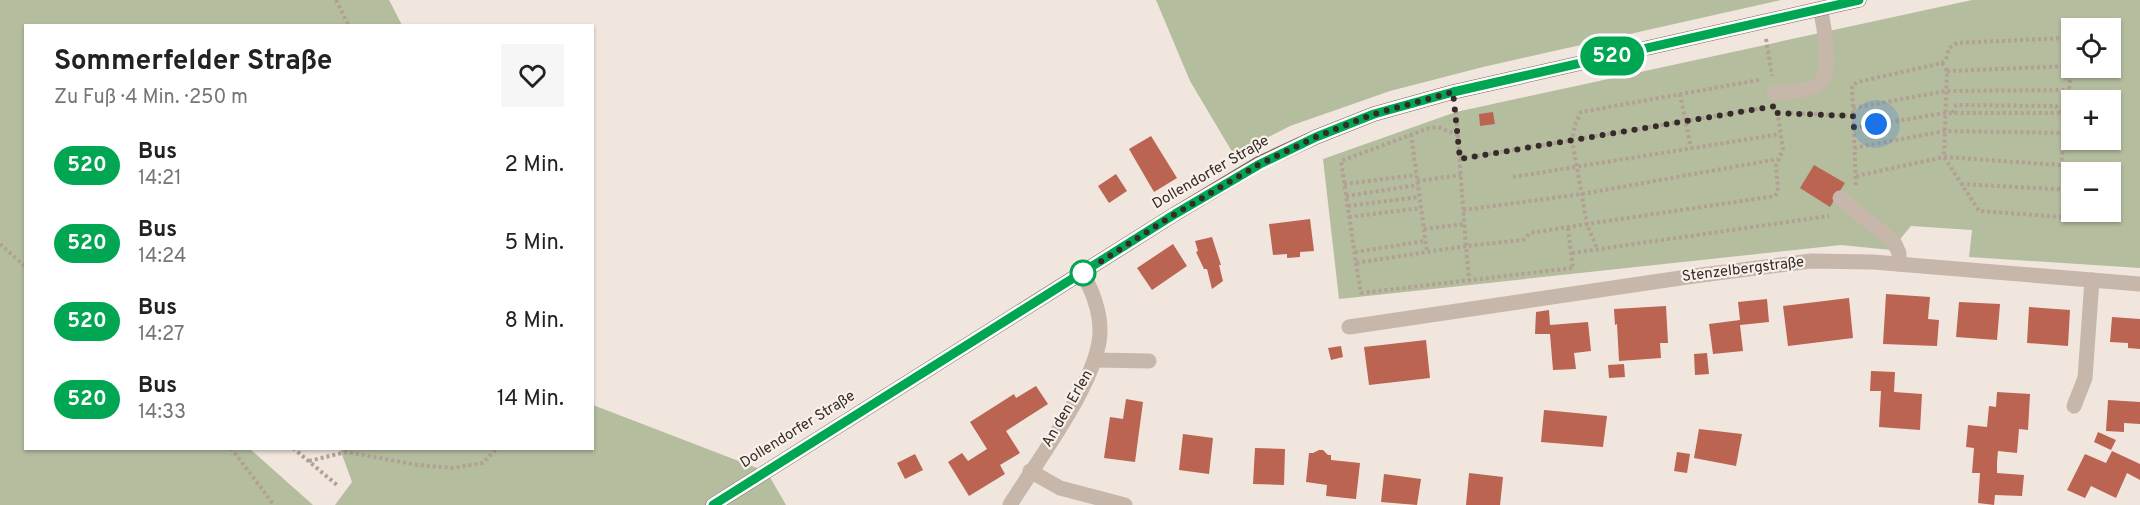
<!DOCTYPE html>
<html lang="de">
<meta charset="utf-8">
<style>
body{margin:0;font-family:Overpass,sans-serif;background:#f6f6f6;color:#222;height:100vh;display:flex;flex-direction:column;font-size:22px;white-space:nowrap}
*{box-sizing:border-box;margin:0}
p{font-size:20px;color:#767676}
.icon{flex:none;width:33px;height:33px;fill:none;stroke:currentColor;stroke-width:2;stroke-linecap:round;stroke-linejoin:round}
.map{position:relative;flex:1;overflow:hidden}
.sheet{position:absolute;left:24px;top:24px;width:570px;height:426px;display:flex;flex-direction:column;background:#fff;border-radius:0px;box-shadow:0 2px 4px #0004}
.sheet>*{flex:none}
.badge{padding:0 12px;border-radius:20px;font-size:21px;line-height:39px}
.fabs{position:absolute;left:2061px;top:18px;display:grid;gap:12px}
.fabs a{display:grid;place-items:center;width:60px;height:60px;border-radius:0px;background:#fff;box-shadow:0 2px 4px #0004;font-size:30px}
.you{position:absolute;width:30px;height:30px;margin:-15px;border:4px solid #fff;border-radius:50%;background:#1a73e8;box-shadow:0 0 0 9px #1a73e833}
.map>.badge{position:absolute;translate:-50% -50%;box-shadow:0 0 0 3px #fff}
.round{display:grid;place-items:center;flex:none;width:63px;height:63px;border-radius:0px;background:#f6f6f6}
.summary{display:flex;align-items:center;justify-content:space-between;height:102px;padding:0 30px}
h1{font-size:28px;font-weight:700;line-height:45px}
ul{padding:0;list-style:none}
li{display:flex;align-items:center;gap:18px;height:78px;padding:0 30px}
li div{flex:1}
li b{display:block;font-size:22px}
li em{font-style:normal}
li .badge{min-width:66px;font-weight:700;text-align:center}
.map>svg:first-child{display:block}
</style>
<div class="map">
<svg width="2140" height="505" viewBox="0 0 2140 505">
<rect width="100%" height="100%" fill="#f0e6dd"/>
<g fill="#b5bd9f" fill-rule="evenodd">
<path d="M0,0H389L402,25L26,26V448L250,449L313,505H0Z"/>
<path d="M1156,0H1781L1483,67L1390,91L1290,126L1234,155L1190,81Z"/>
<path d="M1972,0H2140V268L1969,257L1972,230L1911,226L1891,250L1841,245L1339,299L1323,159L1456,112ZM2072,28H2110V68H2072ZM2072,100H2110V140H2072ZM2072,172H2110V212H2072Z"/>
<path d="M593,405L767,472L786,505H335L352,482L340,449L592,448Z"/>
</g>
<g fill="#ba6451">
<path d="M1493,112L1495,124L1480,126L1479,114Z"/>
<path d="M1151,136L1177,178L1154,192L1129,149Z"/>
<path d="M1814,165L1845,183L1830,207L1800,188Z"/>
<path d="M1116,174L1127,191L1109,203L1098,186Z"/>
<path d="M1310,219L1314,251L1300,252V257L1287,258V254L1273,255L1269,224Z"/>
<path d="M1212,237L1221,265H1219L1223,281L1212,289L1207,269H1204L1196,252L1198,251L1195,241Z"/>
<path d="M1173,244L1187,266L1152,290L1137,268Z"/>
<path d="M1886,294L1930,297L1928,319L1939,320L1937,346L1883,344Z"/>
<path d="M1849,298L1853,338L1788,346L1783,306Z"/>
<path d="M1767,299L1769,322L1740,325L1743,351L1713,354L1709,324L1740,320L1738,302Z"/>
<path d="M1959,302L2000,304L1997,340L1956,337Z"/>
<path d="M1666,306L1668,343H1660L1661,358L1619,361L1617,324L1615,325L1614,309Z"/>
<path d="M2029,307L2070,310L2068,346L2027,343Z"/>
<path d="M1549,310L1550,325L1588,322L1591,351L1574,353L1576,369L1553,370L1550,334H1535L1536,312Z"/>
<path d="M2112,317L2140,319V349L2128,348V343L2110,342Z"/>
<path d="M1426,340L1430,378L1369,385L1364,347Z"/>
<path d="M1341,346L1343,357L1331,360L1328,348Z"/>
<path d="M1707,353L1709,374L1695,375L1694,354Z"/>
<path d="M1624,364L1625,377L1609,378L1608,365Z"/>
<path d="M1871,371L1895,372L1894,392L1922,394L1920,430L1879,427L1881,391H1870Z"/>
<path d="M1036,386L1048,404L1006,431L1020,453L1000,465L1005,474L969,496L948,462L962,453L968,461L987,449L970,422L1014,394L1016,398Z"/>
<path d="M1997,392L2030,394L2028,430L2019,429L2017,453L1998,451L1997,462V473L2024,475L2022,496L1995,495L1994,505L1978,503L1980,473H1972L1974,448L1966,447L1968,425L1987,427L1989,406L1996,407Z"/>
<path d="M1126,399L1143,402L1135,462L1104,458L1110,417L1123,419Z"/>
<path d="M2108,400L2140,402V424L2124,423V432L2106,431Z"/>
<path d="M1544,410L1607,416L1603,447L1541,442Z"/>
<path d="M1699,429L1742,434L1736,466L1694,458Z"/>
<path d="M2098,432L2116,440L2111,450L2094,442Z"/>
<path d="M1183,434L1213,438L1209,474L1179,470Z"/>
<path d="M1255,448L1285,449L1284,485L1253,484Z"/>
<path d="M1319,450H1323L1328,455H1331V460L1360,463L1356,499L1326,496L1327,485L1306,482L1309,453H1313Z"/>
<path d="M2112,451L2140,464V480L2127,473L2116,498L2091,486L2085,498L2067,490L2085,454L2106,463Z"/>
<path d="M1677,452L1690,454L1687,473L1674,471Z"/>
<path d="M915,454L923,470L905,479L897,463Z"/>
<path d="M1469,473L1503,477L1500,505H1466Z"/>
<path d="M1384,474L1421,479L1417,505L1381,502Z"/>
</g>
<g fill="none" stroke-linecap="round" stroke-linejoin="round">
<g stroke="#b2a095" stroke-width="4" stroke-dasharray="3 3" stroke-linecap="butt">
<path d="M336,0L349,26"/>
<path d="M2074,28L2077,17"/>
<path d="M1766,39L1772,76"/>
<path d="M2072,62L2061,165L2072,184"/>
<path d="M1942,63L1947,71L1944,157L1979,211L2092,219L2088,212"/>
<path d="M1947,71L2071,66"/>
<path d="M1759,80L1581,112L1575,125L1572,140L1587,224L1775,196L1778,191L1776,166L1783,149L1777,110"/>
<path d="M1680,94L1691,148"/>
<path d="M1853,108L1946,91L2069,90"/>
<path d="M1456,111L1466,246L1523,240L1530,233L1587,224L1597,249"/>
<path d="M1790,113L1853,116"/>
<path d="M1953,113L1956,105L2056,106L2060,113"/>
<path d="M1854,128L1945,113H2066"/>
<path d="M1411,134L1427,252"/>
<path d="M1458,135L1438,127L1429,128L1341,161L1356,263L1466,246L1469,280"/>
<path d="M1854,148L1945,131L2065,133"/>
<path d="M1459,159L1763,108"/>
<path d="M1856,176L1944,157L2061,165"/>
<path d="M1513,177L1780,134"/>
<path d="M1417,181L1461,175"/>
<path d="M1344,184L1416,175"/>
<path d="M1961,184L2072,190"/>
<path d="M1856,185L1852,86L1858,82L1942,63L1946,59L1949,48L1957,43L2066,38L2072,34"/>
<path d="M1346,196L1418,185"/>
<path d="M1348,206L1419,197"/>
<path d="M1463,210L1582,194L1778,159"/>
<path d="M1349,217L1421,208"/>
<path d="M1568,228L1573,268"/>
<path d="M1424,229L1465,224"/>
<path d="M0,244L26,267"/>
<path d="M1355,252L1425,241"/>
<path d="M1572,253L1829,216"/>
<path d="M1356,263L1361,293L1573,268"/>
<path d="M231,448L274,505"/>
<path d="M293,448L337,485"/>
<path d="M309,461L346,452L418,465L452,468L483,463L497,448"/>
</g>
<g stroke="#c7b6aa" stroke-width="15">
<path d="M1774,93C1787,91 1810,92 1820,83C1832,72 1824,24 1820,9"/>
<path d="M1840,198L1894,242L1899,253V264"/>
<path d="M1349,327L1694,276L1811,261L1873,262L2140,284"/>
<path d="M1095,360L1149,361"/>
<path d="M2074,406L2085,378L2092,280"/>
<path d="M1030,471L1060,488L1125,505"/>
<path d="M1010,505C1036,462 1101,378 1100,330C1100,311 1092,289 1082,273"/>
</g>
<path stroke="#75635c" stroke-width="15" d="M713,505L1175,214L1260,163L1316,137L1374,114L1453,92L1859,0"/>
</g>
<g fill="none" stroke-linecap="round" stroke-linejoin="round">
<g stroke="#fff" stroke-width="14">
<path id="line" d="M713,505L1175,214L1260,164L1316,137L1374,114L1453,92L1859,0"/>
</g>
<use href="#line" stroke="#00a651" stroke-width="9"/>
<path stroke="#352c29" stroke-width="6" stroke-dasharray="0 10.8" d="M1083,273L1175,214L1260,164L1316,137L1374,114L1453,92L1460,159L1776,106L1777,113L1853,116L1854,128L1876,124"/>
</g>
<circle fill="#fff" stroke="#00a651" stroke-width="3" cx="1083" cy="273" r="12"/>
<g text-anchor="middle" dominant-baseline="central" stroke-width="4.5" stroke-linejoin="round" paint-order="stroke">
<g font-size="15" fill="#352c29" stroke="#f8f0e9">
<text transform="translate(1211 173) rotate(-30)">Dollendorfer Straße</text>
<text transform="translate(1743 270) rotate(-7)">Stenzelbergstraße</text>
<text transform="translate(1068 409) rotate(-60)">An den Erlen</text>
<text transform="translate(798 430) rotate(-32)">Dollendorfer Straße</text>
</g>
</g>
</svg>
<div class="fabs">
<a><svg class="icon" aria-label="locate" viewBox="0 0 24 24"><circle cx="12" cy="12" r="6"/><path d="M12 2v4M12 18v4M2 12h4M18 12h4"/></svg></a>
<a>+</a>
<a>−</a>
</div>
<div class="you" style="left:1876px;top:124px"></div>
<b class="badge" style="left:1612px;top:56px;background:#00a651;color:#fff">520</b>
<section class="sheet">
<div class="summary"><div><h1>Sommerfelder Straße</h1><p>Zu Fuß · 4 Min. · 250 m</p></div><a class="round"><svg class="icon" aria-label="heart" viewBox="0 0 24 24"><path d="M12 20l-8-8c-3-5 5-10 8-4 3-6 11-1 8 4z"/></svg></a></div>
<ul>
<li><span class="badge" style="background:#00a651;color:#fff">520</span><div><b>Bus</b><p>14:21</p></div><em>2 Min.</em></li>
<li><span class="badge" style="background:#00a651;color:#fff">520</span><div><b>Bus</b><p>14:24</p></div><em>5 Min.</em></li>
<li><span class="badge" style="background:#00a651;color:#fff">520</span><div><b>Bus</b><p>14:27</p></div><em>8 Min.</em></li>
<li><span class="badge" style="background:#00a651;color:#fff">520</span><div><b>Bus</b><p>14:33</p></div><em>14 Min.</em></li>
</ul>
</section>
</div>
